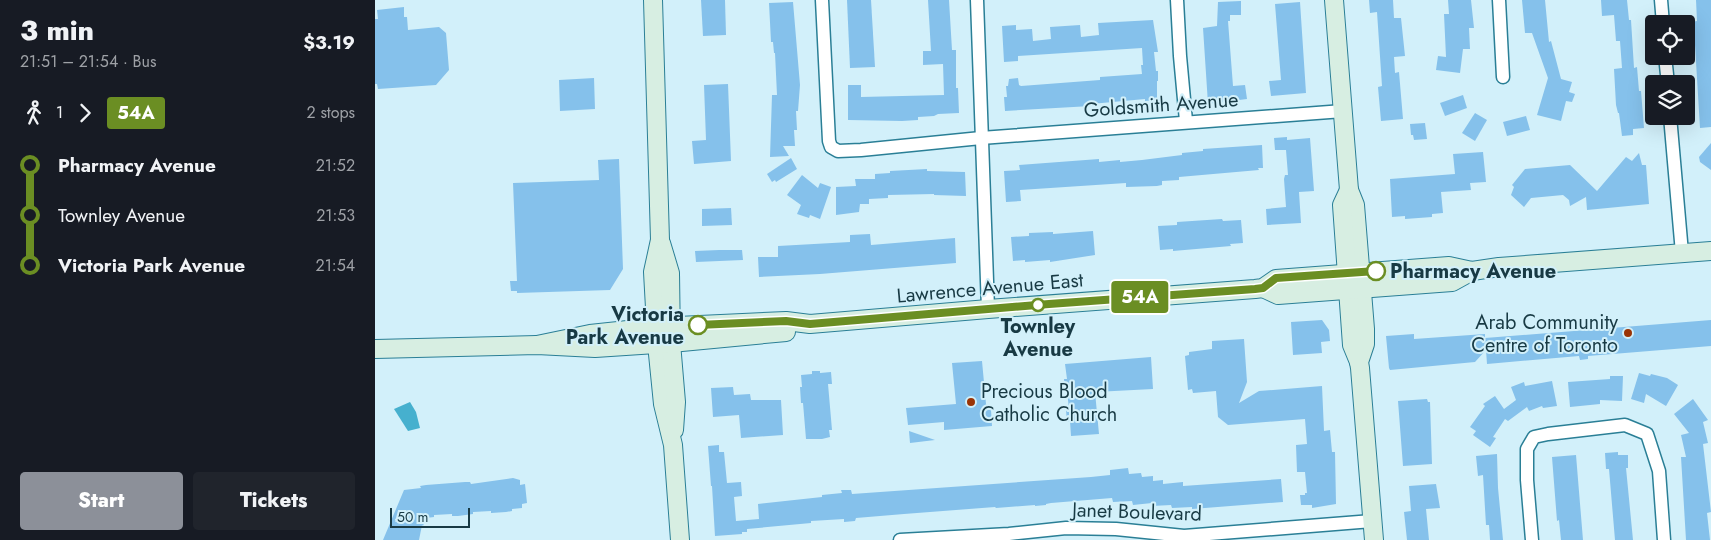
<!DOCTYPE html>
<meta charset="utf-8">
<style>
body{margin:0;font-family:Jost,sans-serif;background:#20242c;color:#f1f3f6;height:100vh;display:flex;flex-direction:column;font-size:19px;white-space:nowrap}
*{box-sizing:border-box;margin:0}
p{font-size:16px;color:#9ea1a6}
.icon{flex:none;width:28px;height:28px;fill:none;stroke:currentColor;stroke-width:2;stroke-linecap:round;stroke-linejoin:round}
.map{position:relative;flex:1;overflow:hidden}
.drawer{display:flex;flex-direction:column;background:#171b24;width:375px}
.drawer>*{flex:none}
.badge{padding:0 10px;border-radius:4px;font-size:18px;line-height:32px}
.fabs{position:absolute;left:1270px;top:15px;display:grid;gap:10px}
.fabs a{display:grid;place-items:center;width:50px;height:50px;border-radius:5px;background:#171b24;box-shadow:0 5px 20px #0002;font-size:25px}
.scale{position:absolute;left:15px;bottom:12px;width:80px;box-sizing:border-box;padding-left:5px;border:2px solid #183a44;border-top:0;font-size:14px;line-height:18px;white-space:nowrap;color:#183a44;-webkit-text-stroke:4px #d2f0fa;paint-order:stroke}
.map>.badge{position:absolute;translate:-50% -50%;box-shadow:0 0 0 2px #fff}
.legs{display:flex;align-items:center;gap:8px;height:55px;padding:0 20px;font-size:16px}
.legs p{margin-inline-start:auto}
.head{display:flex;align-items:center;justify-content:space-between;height:85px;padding:0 20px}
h1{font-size:28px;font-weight:800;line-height:38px}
.action{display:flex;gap:10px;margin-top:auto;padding:10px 20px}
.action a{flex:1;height:58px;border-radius:5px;background:#8c9099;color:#fff;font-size:20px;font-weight:800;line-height:58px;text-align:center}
.action a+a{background:#20242c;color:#f1f3f6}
ul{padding:0 20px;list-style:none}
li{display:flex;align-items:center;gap:18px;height:50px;font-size:19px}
li i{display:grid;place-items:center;width:8px;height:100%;margin:0 6px;background:currentColor}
li i::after{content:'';width:12px;height:12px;margin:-6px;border:4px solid;border-radius:50%;background:#171b24}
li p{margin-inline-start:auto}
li:first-child i{background:linear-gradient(#0000 50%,currentColor 0)}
li:last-child i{background:linear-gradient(currentColor 50%,#0000 0)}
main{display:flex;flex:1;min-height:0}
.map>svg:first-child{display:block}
</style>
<main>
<section class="drawer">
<div class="head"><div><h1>3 min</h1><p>21:51 – 21:54 · Bus</p></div><b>$3.19</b></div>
<div class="legs"><svg class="icon" aria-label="walk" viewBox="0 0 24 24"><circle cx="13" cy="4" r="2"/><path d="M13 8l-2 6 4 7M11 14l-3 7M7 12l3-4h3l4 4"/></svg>1<svg class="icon" aria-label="forward" viewBox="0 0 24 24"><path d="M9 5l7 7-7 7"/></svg><b class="badge" style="background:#6b8e23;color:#fff">54A</b><p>2 stops</p></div>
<ul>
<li><i style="color:#6b8e23"></i><b>Pharmacy Avenue</b><p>21:52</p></li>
<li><i style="color:#6b8e23"></i><span>Townley Avenue</span><p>21:53</p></li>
<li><i style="color:#6b8e23"></i><b>Victoria Park Avenue</b><p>21:54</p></li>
</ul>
<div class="action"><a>Start</a><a>Tickets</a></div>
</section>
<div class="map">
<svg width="1336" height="540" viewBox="0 0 1336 540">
<rect width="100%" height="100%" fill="#d2f0fa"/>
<path fill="#46b0ce" d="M35,402L41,412L45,428L33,431L19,409Z"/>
<g fill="#85c1eb">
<path d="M326,0H350L351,35L328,36Z"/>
<path d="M472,0H496L500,67L475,68Z"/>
<path d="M553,0H574L577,50H581V88H583L584,113L563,114L559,116L543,117V120L527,121L473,120V85H486V97L569,95L568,64L548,65V51H556Z"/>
<path d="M994,0H1018L1019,18H1026L1030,56L1019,57L1020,73L1024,72L1028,119L1006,121L1003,87L1007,86L1002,12L995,13Z"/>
<path d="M1073,0H1096L1099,28H1094L1095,49H1088L1085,73L1061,70L1063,56L1071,57L1069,14H1074Z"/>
<path d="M1147,0H1170L1174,42L1176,41L1186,79L1197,82L1194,92L1200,94L1197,102L1191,101L1186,121L1162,115L1173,78L1157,33H1150Z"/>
<path d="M1226,0H1252L1254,20H1256L1259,68L1262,67L1264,91H1266L1269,128L1258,129V135L1247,136L1244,113H1243L1241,105L1239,69L1247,68L1245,41H1241L1239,15L1227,16Z"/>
<path d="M1321,0H1336V127L1325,128L1320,45L1316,22L1322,21Z"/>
<path d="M866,1V15H855V21H853L858,86L870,85L872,99L833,104L828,28L842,26L843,2Z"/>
<path d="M418,2L425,85L423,111H421L422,130H419L420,146H408L414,156L395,157L397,95H402L400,53H399L398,42H396L394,3Z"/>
<path d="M925,2L931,93L896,96L894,81L906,80L900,4Z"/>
<path d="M29,7V17H32L33,30L64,27L71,33L74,70L61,85L3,89L2,84H0V19H3L2,10Z"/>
<path d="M778,20L783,52H779L781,71H783V81H782V100L770,101V99L716,104V106L630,111L629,97H632L631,86H633L634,79L643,78L644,85L646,86L725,80V77L767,74L766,65H768L767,48L643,56V61L629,62L627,26L641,25V30L657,29L658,41L676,39L675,27L705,25L706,37L724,35L723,23Z"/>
<path d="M219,78L220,109L185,111L184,80Z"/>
<path d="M353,84L356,161L319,164L317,141L331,140L329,85Z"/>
<path d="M1088,95L1092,108L1070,116L1065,103Z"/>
<path d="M1100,113L1112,120L1100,141L1087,133Z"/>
<path d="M1151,116L1155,130L1132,136L1128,122Z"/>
<path d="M1050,123L1052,139L1039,140L1038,135H1036L1035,124Z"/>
<path d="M912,137V140L935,138L939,191L924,192L926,223L892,225L891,209L911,207L909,179L910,175H913L911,150H900L899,138Z"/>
<path d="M1336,143V170L1325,162L1324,157Z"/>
<path d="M887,145L888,168H883L884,170L804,177V180L787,181V185L782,186L751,187V183L645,190L646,201L631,202L629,171L645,170L644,165L724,159V162L745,160V162L767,160L807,155V153L828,151V149Z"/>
<path d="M1108,152L1111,182L1095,183L1096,190L1066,192L1068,213L1057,214V217L1030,219V216L1017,217L1015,179L1080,174L1078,154Z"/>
<path d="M1264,153L1267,165H1271L1274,204L1212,210L1211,197L1195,206L1194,200L1188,195L1156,198L1149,207L1136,195L1139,187L1137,185L1150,169L1195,165L1222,191L1251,157L1257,161Z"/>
<path d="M416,158L422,169L401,182L400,180L397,182L392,174Z"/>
<path d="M244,159L248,269L235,290L142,293V291H136L135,281H142L138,183L224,180L223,160Z"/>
<path d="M552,169V171L590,172L591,196L559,195V194L513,195V198L494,199V204H485L484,212L461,215V187L481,186L480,179H500V174L515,173V171Z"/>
<path d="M427,175L443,188L445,183L456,187L445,219L435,215L434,218L422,214L426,205L412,195Z"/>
<path d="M356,208L357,225L327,226V209Z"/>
<path d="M847,219L848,221L866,220L868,243L855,244L856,246L798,251V249L785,250L783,226L802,225V222Z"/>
<path d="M718,231L720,255L675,262V260L650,262V260L638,261L636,237L654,236V233L678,232V234Z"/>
<path d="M495,234L496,245L580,238L581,263L445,274L384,277L383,257H403V246L475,242V235Z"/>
<path d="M344,250H367L368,260L321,262L320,251Z"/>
<path d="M947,320L954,330L955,341L946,342L947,353L918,355L916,322Z"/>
<path d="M1336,320V346L1213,356V359L1205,360L1204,356L1112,364L1111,350L1100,362L1015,370L1014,368L1011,336L1039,334V339L1110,334V338Z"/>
<path d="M869,339L872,382L864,403L884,391L947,386L949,431L955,430L957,452H960L961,504L937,508V505H926L925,495H930V493H932L930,472H922L921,445L932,444L930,419L853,425L843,417L841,391L818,393L817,389L813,390L810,356L814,355V352L837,349V341Z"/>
<path d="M776,357L778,389L720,392L724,434L696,436L695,421L692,422L691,410L694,409L692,391H690L689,379H692L690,364Z"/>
<path d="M607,361L611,404L613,410H616L617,426L569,430V422L533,425L531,408L581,404L577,363Z"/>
<path d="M437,371H445V373L456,372L457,384H453L457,430H454L455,437L447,439H431L428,403H426L425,387H427L426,375L437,374Z"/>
<path d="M1264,373L1275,376L1276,374L1292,378L1303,385L1291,406L1271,394L1269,403L1256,399Z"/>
<path d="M1235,376H1248L1247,401L1225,400V404L1195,407L1193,382L1235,379Z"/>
<path d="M1177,381L1182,406L1168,408L1167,406L1154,411L1152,407L1133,421L1130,419L1118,437L1121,438L1115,447L1098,435L1101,431L1095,427L1110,406L1108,404L1120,396L1129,409L1141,400L1136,387L1149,382L1150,386Z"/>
<path d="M358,387L359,395L375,394L376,400H406L408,435L366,438L364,415L338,417L336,388Z"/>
<path d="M1052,399L1053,402H1055L1057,464L1028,466L1023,401Z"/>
<path d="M1318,399L1333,420L1328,422L1333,443L1328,444L1336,512L1332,513L1335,540H1311L1306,457H1311L1306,435L1314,433L1299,414Z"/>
<path d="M534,431L560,440L535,443Z"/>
<path d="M344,445V452H349L352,483L366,482L367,496L359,497L361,521L384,519L383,504L447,497V495L467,493L466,490H476L477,494L716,477L735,475V470L753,468L754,474L766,473L767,477L778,476V481L788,480V484L808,482V486L906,479L908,502L817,509V507L797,508L796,505L777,506V503L758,505L757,501L738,502L737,498L676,503L671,504V505L660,506V505L621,508L620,507L529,514L481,518L480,521L469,522V519L436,521V523L372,529V532H367V534L340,536L337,486H336L333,446Z"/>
<path d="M1243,452V455H1253V468H1251L1258,540H1240L1234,469H1231L1230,453Z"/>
<path d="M1122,454L1123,488L1128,540H1115L1114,525H1111L1108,475L1103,476L1101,456Z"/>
<path d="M1201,455L1208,540H1186L1184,520L1182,521L1177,457Z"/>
<path d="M138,478L145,480V485L150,484L152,503L147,504V508L137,509V511L131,512L116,513V511L98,512V514L83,516H77V514L59,515V517L51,518L48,526L47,525L44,540H8L29,490L46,488L45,486L51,485L90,482H95L96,484Z"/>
<path d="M1061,484L1065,508L1051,509L1054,540H1032L1029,512L1036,511L1034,486Z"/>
</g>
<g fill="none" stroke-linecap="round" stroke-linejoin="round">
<g stroke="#2a7f96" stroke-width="15">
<g id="street">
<path d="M447,0L454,141L456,147L463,151L486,150L606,138L968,111"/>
<path d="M602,0L613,309"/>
<path d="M802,0L805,56L811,121"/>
<path d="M1124,0L1128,77"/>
<path d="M1286,0L1288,24"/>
<path d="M1290,56L1293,84"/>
<path d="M1295,116L1307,253"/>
<path d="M525,540L634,534L691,528L741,529L809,536L997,521"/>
<path d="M1157,540L1152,480V449L1159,437L1173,434L1250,425L1272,434L1284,471L1289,540"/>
</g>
</g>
<g stroke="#2a7f96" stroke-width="20">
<g id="secondary">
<path d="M278,0L285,240L278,272L282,344L288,404L298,445L305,540"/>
<path d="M959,0L974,190L980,205L990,329V344L984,362L985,368L999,540"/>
<path d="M974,190L967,205L977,345L984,362"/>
<path d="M286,243L295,273L296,343L301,402L299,430"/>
<path d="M888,288L903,295L1077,282L1097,271"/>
<path d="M162,345L215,334L281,327L411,321L435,324L613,309L880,289L888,288L901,279L1074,266L1097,271L1124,267L1336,251"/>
<path d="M0,349L162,345L220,348L296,343L411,332"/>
</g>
</g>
<use href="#street" stroke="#fff" stroke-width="12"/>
<use href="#secondary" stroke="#d7eee2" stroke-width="18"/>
</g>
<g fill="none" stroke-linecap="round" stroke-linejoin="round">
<g stroke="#fff" stroke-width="11">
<path id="line-1" d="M323,325L411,321L435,324L674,304L880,289L888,288L901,278L1001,271"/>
</g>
<use href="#line-1" stroke="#6b8e23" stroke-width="8"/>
</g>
<g fill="#fff" stroke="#6b8e23" stroke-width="2.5">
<circle cx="1001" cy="271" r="9"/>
<circle cx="663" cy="305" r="6"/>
<circle cx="323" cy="325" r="9"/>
</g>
<g fill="#9a3406" stroke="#d2f0fa" stroke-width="2">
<circle cx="1253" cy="333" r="5"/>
<circle cx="596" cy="402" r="5"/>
</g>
<g text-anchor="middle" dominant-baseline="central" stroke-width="4" stroke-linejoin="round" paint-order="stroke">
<g font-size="20" fill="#183a44" stroke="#d2f0fa">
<text transform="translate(786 105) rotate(-4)">Goldsmith Avenue</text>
<text transform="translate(615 288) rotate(-5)">Lawrence Avenue East</text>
<text transform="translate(762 512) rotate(2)">Janet Boulevard</text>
</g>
<g font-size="20" font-weight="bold" fill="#183a44" stroke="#d2f0fa" text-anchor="start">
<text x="1015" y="271">Pharmacy Avenue</text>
<text x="309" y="314" text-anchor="end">Victoria<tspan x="309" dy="23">Park Avenue</tspan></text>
<text x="663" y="326" text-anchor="middle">Townley<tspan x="663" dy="23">Avenue</tspan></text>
</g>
<g font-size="20" fill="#183a44" stroke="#d2f0fa" text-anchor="end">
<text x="1243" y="322">Arab Community<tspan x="1243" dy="23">Centre of Toronto</tspan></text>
<text x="606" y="391" text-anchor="start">Precious Blood<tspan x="606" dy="23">Catholic Church</tspan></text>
</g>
</g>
</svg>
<div class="fabs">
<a><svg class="icon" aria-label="locate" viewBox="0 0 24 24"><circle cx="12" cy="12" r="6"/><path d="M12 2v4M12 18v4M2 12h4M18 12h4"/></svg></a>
<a><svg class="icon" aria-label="layers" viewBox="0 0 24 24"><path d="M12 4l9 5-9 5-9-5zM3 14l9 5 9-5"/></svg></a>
</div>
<div class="scale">50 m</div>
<b class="badge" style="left:765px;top:297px;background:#6b8e23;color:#fff">54A</b>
</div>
</main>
